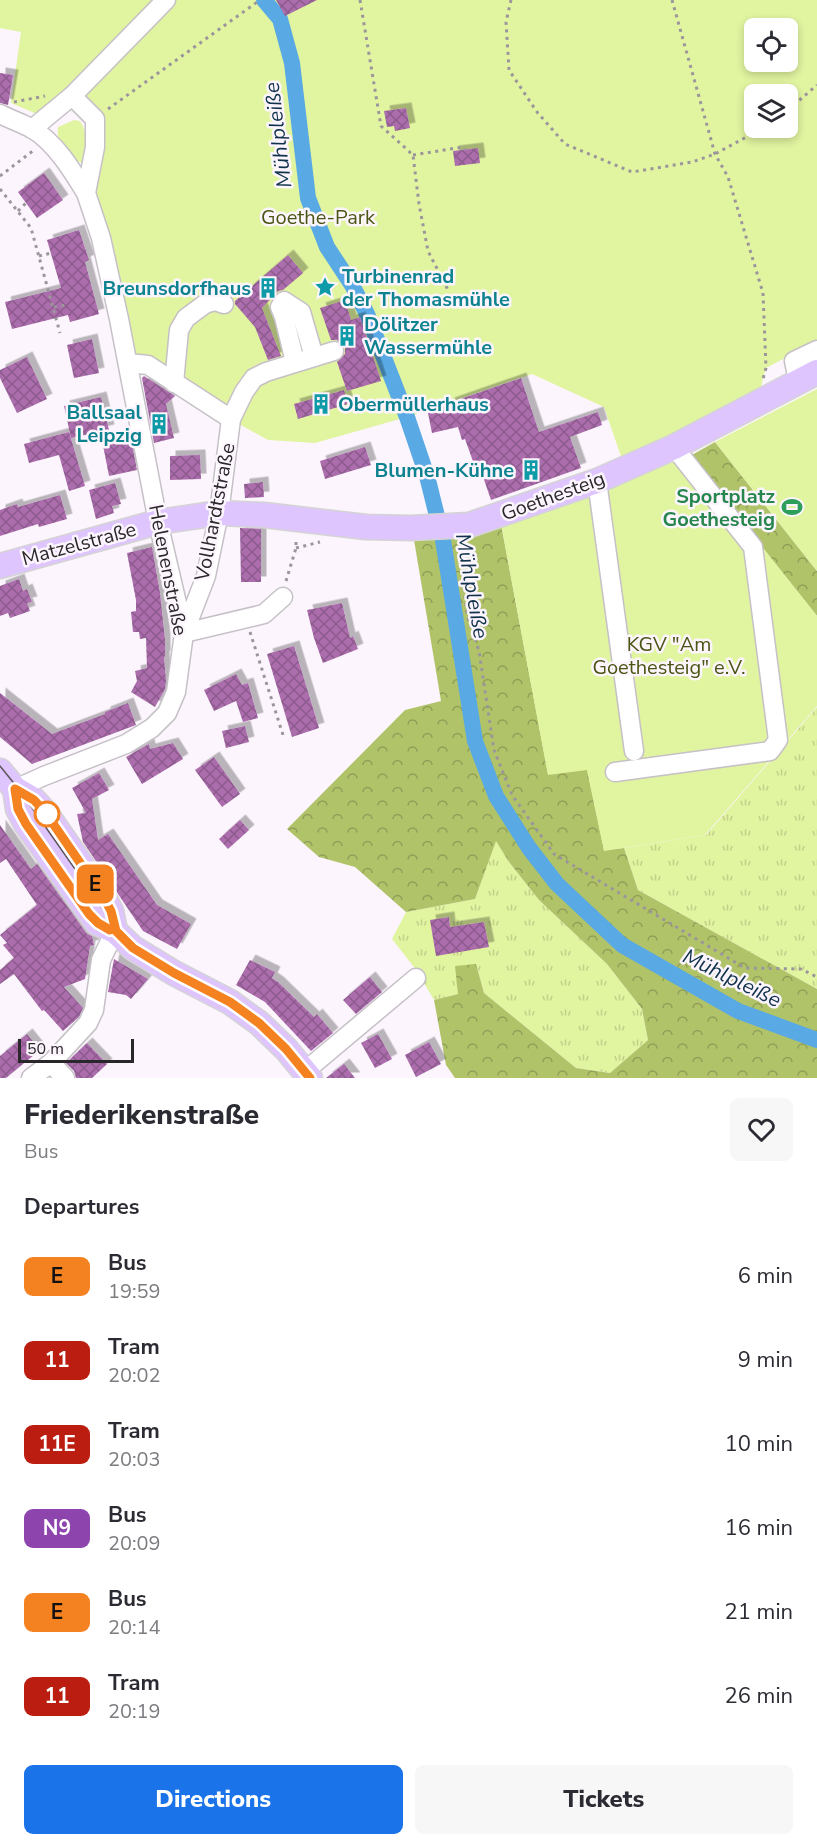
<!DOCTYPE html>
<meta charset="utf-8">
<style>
body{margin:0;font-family:"Nunito Sans",sans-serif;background:#f7f7f7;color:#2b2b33;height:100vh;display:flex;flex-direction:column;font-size:22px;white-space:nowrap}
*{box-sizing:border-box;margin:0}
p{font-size:20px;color:#7c7c81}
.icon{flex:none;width:33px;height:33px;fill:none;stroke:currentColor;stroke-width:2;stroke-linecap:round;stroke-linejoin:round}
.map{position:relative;height:1078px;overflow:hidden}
.drawer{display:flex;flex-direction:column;background:#fff;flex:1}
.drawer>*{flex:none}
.badge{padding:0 12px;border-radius:9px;font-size:21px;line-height:39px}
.buttons{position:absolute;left:744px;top:18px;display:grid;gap:12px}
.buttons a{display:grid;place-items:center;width:54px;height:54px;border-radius:9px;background:#fff;box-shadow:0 3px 9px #0003;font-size:30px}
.scale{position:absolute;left:18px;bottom:15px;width:116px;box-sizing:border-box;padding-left:6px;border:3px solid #2a272a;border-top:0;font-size:16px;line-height:21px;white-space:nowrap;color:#2a272a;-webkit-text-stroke:4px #fcf5fd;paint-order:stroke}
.map>.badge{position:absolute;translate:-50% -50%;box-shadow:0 0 0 3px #fff}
h2{padding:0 24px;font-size:22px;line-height:54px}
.round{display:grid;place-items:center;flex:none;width:63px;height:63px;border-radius:9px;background:#f7f7f7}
.summary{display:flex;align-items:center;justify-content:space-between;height:102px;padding:0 24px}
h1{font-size:28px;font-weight:800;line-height:45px}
.cta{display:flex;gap:12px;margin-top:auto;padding:12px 24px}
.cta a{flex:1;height:69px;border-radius:9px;background:#1a73e8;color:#fff;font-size:24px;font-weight:800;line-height:69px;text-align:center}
.cta a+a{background:#f7f7f7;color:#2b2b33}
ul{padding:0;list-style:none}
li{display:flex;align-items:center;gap:18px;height:84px;padding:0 24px}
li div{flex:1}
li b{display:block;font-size:22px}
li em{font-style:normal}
li .badge{min-width:66px;font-weight:700;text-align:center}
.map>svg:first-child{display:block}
</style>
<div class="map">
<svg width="817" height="1078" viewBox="0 0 817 1078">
<defs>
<pattern id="grass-tufts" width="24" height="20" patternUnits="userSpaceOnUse" patternTransform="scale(1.5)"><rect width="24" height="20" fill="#e1f4a0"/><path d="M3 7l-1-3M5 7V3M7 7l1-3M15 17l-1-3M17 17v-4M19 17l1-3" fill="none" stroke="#c1d18a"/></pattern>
<pattern id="forest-crowns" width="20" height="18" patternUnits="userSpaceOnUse" patternTransform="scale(1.5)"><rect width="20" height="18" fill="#b1c369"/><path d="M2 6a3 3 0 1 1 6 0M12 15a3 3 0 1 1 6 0" fill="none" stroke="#909e57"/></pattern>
<pattern id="building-cross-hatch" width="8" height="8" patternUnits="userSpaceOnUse" patternTransform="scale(1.5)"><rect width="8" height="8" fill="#ac6dad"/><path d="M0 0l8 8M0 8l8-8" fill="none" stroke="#8c5a8d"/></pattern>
<filter id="shadow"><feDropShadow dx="5.5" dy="-5.5" stdDeviation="0" flood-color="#0004"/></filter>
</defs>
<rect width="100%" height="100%" fill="#fcf5fd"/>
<g fill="url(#grass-tufts)">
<path d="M817,707V989L638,890L624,848L706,835Z"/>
<path d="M496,840L509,862L539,900L607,964L642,1009L648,1040L610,1073L576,1068L484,993L476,964L458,994L434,1000L417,971L392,939L406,912L475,899Z"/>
</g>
<g fill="url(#forest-crowns)">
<path d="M715,442L817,571V616L690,456Z"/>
<path d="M501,524L548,774L587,769L604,850L624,848L638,890L817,989V1078H455L446,1065L434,1000L458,994L455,966L476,964L484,993L576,1068L610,1073L648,1040L642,1009L607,964L539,900L509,862L496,841L475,899L406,912L355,867L319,857L287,829L405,710L441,701L414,540H443Z"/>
</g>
<g fill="#e1f4a0" fill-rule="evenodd">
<path d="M0,0H817V341L766,368L757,402L625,468L604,407L532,374L407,417L315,443L268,440L128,363L86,193L95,119L72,96L39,115L11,103L21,32L0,28ZM754,28H788V62H754ZM754,94H788V128H754Z"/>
<path d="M74,120L80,121C89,134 86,149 84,163C70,162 55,142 58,127Z"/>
<path d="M817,389V571L715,442Z"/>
<path d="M690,456L817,616V706L705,835L604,851L587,770L548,775L501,524Z"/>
</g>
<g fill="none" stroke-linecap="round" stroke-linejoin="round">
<path stroke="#58a9e4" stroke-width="16" d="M264,0L280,19L292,63L308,198L327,247L352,285L367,314L407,417L427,476L443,540L475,741L496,796L529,848L557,884L622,945L738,1011L817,1040"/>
</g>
<g fill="url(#building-cross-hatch)" filter="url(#shadow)">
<path d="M276,0H317L285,16Z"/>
<path d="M0,73L13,75L8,105L0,103Z"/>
<path d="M406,108L410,128L395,131L394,126L387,127L384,111Z"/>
<path d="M478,148L480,163L455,166L453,151Z"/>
<path d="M44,173L63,200L37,218L18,192Z"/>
<path d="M79,230L89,260L85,262L99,314L70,322L68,315L12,329L5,302L61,288L47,240Z"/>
<path d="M288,255L303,273L283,290L278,291L262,308L281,356L268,360L255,327L235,304V301Z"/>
<path d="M345,300L351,320L360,317L381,381L347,391L337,362L345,354V347L337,340H331L320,308Z"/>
<path d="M92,339L99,373L74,378L67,345Z"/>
<path d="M27,357L47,399L17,413L0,378V370Z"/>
<path d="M144,376L175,396L166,404L174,438L154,443L142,378Z"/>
<path d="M521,378L539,432L598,412L602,425L570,437L581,468L491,500L479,465L475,467L465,439L462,440L458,427L432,433L428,413L451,408L449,403Z"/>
<path d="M344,390L348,404L298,419L294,404Z"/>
<path d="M101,397L109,430L71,438L64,406Z"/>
<path d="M69,432L85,486L69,491L59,455L29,463L24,444Z"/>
<path d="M130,435L137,470L109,476L102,440Z"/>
<path d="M365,447L371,465L325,479L320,461Z"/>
<path d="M200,455L201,479L170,480V456Z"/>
<path d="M263,482L264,497L245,498L244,484Z"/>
<path d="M115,483L121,504L112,506L114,513L96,519L89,490Z"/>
<path d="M60,495L67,519L39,527L38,524L0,536V510L17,504L18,507Z"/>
<path d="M240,528L261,529V582H241Z"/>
<path d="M152,547L160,593L165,640V656L164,657L166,681L165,689L155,707L131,692L137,681L135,671L147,668L146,638L140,639L139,632H133L131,612L136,611V600L127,553Z"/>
<path d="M19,579L23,591L27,589L32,602L27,603L30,611L10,618L8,613L0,616V586Z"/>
<path d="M342,603L350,638L353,636L358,649L323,663L314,638L307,610Z"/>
<path d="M294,646L319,728L292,737L267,654Z"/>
<path d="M236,674L242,685L248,683L258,718L243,722L236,701L214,711L204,690Z"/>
<path d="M0,693L52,734L105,714V712L128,703L136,725L32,764L0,737Z"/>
<path d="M245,726L249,742L226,748L222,731Z"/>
<path d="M173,743L183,759L142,784L126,757L149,744L150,749Z"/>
<path d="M214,757L240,794L222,807L195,770Z"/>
<path d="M99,773L109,790L92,799L98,840L108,834L157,905L191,924L177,949L143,931L83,842L77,814L86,813L72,788Z"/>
<path d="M240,820L249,830L228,849L219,839Z"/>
<path d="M0,825L31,869L37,864L87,934L92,936L94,945L90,946L85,979L64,987L83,1008L79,1017L63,1031L44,1010L42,1011L14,974L0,984V970L14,958L3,945L7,943L0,935L37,905L6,859L0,863Z"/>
<path d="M449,917L450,927L484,922L489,947L436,956L430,920Z"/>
<path d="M114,959L148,979L131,999L126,995L108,992Z"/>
<path d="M250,960L275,972L272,978L278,982L314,1017L317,1014L333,1033L311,1051L265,1002L236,985Z"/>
<path d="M370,977L382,992L356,1014L343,1000Z"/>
<path d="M27,1034L40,1050L6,1078H0V1056Z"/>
<path d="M378,1034L392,1059L375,1068L361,1043Z"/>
<path d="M429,1042L441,1064L416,1077L405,1055Z"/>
<path d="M87,1043L107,1064L92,1078H76L74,1071L66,1063Z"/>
<path d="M344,1064L355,1078H326Z"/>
</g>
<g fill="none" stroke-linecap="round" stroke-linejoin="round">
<g stroke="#c6c0c7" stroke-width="21">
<g id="minor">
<path d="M0,114C10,119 21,123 31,128C55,142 72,170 86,193"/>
<path d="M32,129L72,96L166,0"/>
<path d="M295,362L284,317L280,307L284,301L301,312L314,357"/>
<path d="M128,363L148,365L231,419"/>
<path d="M798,380L794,361L817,350"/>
<path d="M174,383L179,330L186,318L205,304L215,301L224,304"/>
<path d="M597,481L634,751"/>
<path d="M184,633L206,576L219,513L231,419L244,392L254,378L266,372L334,351"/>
<path d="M184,633L264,614L283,597"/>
<path d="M615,772L770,751L778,740L753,547L674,447"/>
<path d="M15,789L44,776L126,744L152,728L167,713L176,692L184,633L158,522L119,319L101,238L86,193L95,147V119L72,96"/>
<path d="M51,1063L65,1078"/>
<path d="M304,1072L416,978"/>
<path d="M31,1078L51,1063L88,1023L94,1010L101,960L115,931"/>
</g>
</g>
<g stroke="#d4d4d4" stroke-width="27">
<g id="major">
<path d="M0,566L158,522L219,513L264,515L366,527L410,528L469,525L597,481L674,447L817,372"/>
<path d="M0,771L15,789L34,800L45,812L103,896L111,911L115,931"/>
<path d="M15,789L18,809L26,824L97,923L115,931L133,948L174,973L230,1002L259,1023L286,1049L310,1078"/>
</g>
</g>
<g stroke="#9b969b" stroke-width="3" stroke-dasharray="3 4.5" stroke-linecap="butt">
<path d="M360,0L381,126L413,155L419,204L428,251L448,290"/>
<path d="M511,0L506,22L509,70L537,112L565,144L632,172L692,162L715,154L763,128"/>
<path d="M672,0L715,154L728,177L763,293L766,368L763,379"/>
<path d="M14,102L45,96"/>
<path d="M108,109L260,0"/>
<path d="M788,110L817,85"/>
<path d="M413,155L463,147L465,150"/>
<path d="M0,176L34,150"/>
<path d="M0,189L31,228L60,333"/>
<path d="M18,211L26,203"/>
<path d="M39,256L51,253"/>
<path d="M54,307L66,305"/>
<path d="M464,543L463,579L467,615L479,651L494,750L512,795L554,854L745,968L801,969L817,977"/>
<path d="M296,548L320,542"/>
<path d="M286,581L296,548V538"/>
<path d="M250,632L284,738"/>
</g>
<use href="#minor" stroke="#fff" stroke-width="18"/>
<use href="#major" stroke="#dfc5fe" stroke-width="24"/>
<path stroke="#5b575b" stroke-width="1.5" d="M0,766L21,792L115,926L136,945L176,970L232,998L262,1020L315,1078"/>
</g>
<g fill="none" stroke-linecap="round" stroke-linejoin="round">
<g stroke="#fff" stroke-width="14">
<path id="line" d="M110,930L98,923L89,914L26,824L18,809L15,789L34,800L45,812L103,896L111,911L116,931L133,948L174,973L230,1002L259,1023L286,1049L310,1078"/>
</g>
<use href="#line" stroke="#f58220" stroke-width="9"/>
</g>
<defs>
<g id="sight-bare" transform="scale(1.62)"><path d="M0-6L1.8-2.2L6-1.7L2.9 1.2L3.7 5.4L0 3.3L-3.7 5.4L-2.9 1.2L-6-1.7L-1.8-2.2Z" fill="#0f9aa8" stroke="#fcf5fd" stroke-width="2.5" paint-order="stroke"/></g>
<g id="building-bare" transform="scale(1.62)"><path d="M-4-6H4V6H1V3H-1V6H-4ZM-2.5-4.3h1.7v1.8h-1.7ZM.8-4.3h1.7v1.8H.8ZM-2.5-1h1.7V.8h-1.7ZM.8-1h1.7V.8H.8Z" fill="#0f9aa8" stroke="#fcf5fd" stroke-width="2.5" paint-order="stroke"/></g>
<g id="stadium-bare" transform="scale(1.62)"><path d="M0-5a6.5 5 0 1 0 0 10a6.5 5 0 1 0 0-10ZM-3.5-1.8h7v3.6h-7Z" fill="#2e9e5b" stroke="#fcf5fd" stroke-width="2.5" paint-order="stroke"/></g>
</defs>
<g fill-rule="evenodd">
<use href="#sight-bare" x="325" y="287"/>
<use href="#building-bare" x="268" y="288"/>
<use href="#building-bare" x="347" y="336"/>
<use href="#building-bare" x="321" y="404"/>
<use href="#building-bare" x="159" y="424"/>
<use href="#building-bare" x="531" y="470"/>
<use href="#stadium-bare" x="792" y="507"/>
</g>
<circle fill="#fff" stroke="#f58220" stroke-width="3" cx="47" cy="814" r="12"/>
<g text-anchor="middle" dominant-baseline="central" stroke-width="5" stroke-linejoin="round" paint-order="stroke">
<g font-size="20" fill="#4a5513" stroke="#fcf5fd">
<text x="318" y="217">Goethe-Park</text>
<text x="669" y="644">KGV "Am<tspan x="669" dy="23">Goethesteig" e.V.</tspan></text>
</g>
<g font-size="20" font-weight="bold" fill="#0d838f" stroke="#fcf5fd" text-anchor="start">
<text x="342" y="276">Turbinenrad<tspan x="342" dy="23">der Thomasmühle</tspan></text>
<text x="251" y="288" text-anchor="end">Breunsdorfhaus</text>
<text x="364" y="324">Dölitzer<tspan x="364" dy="23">Wassermühle</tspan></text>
<text x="338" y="404">Obermüllerhaus</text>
<text x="142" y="412" text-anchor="end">Ballsaal<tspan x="142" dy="23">Leipzig</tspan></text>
<text x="514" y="470" text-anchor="end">Blumen-Kühne</text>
</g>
<g font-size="20" fill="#2a272a" stroke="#fcf5fd">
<text transform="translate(553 496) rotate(-20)">Goethesteig</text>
<text transform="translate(215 512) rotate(-79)">Vollhardtstraße</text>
<text transform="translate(79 544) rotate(-15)">Matzelstraße</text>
<text transform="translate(168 570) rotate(79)">Helenenstraße</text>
</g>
<g font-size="20" font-weight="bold" fill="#27864d" stroke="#fcf5fd" text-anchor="end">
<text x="775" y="496">Sportplatz<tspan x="775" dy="23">Goethesteig</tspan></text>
</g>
<g font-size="21" font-style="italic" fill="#10334b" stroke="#fcf5fd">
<text transform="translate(278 135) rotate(-97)">Mühlpleiße</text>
<text transform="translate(472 586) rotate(80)">Mühlpleiße</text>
<text transform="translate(732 978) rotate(26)">Mühlpleiße</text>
</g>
</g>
</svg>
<div class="buttons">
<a><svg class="icon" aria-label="locate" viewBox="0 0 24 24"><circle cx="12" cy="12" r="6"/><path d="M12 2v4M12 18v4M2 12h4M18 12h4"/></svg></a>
<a><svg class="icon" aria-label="layers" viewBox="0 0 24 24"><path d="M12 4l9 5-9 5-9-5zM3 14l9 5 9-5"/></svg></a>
</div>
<div class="scale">50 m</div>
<b class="badge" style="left:95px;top:884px;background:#f58220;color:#111">E</b>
</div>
<section class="drawer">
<div class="summary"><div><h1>Friederikenstraße</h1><p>Bus</p></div><a class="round"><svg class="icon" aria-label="heart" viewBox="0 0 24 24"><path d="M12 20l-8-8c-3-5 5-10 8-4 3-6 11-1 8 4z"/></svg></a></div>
<h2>Departures</h2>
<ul>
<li><span class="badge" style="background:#f58220;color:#111">E</span><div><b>Bus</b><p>19:59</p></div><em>6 min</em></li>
<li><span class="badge" style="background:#bb1e10;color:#fff">11</span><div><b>Tram</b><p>20:02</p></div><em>9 min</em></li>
<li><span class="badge" style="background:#bb1e10;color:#fff">11E</span><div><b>Tram</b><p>20:03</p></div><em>10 min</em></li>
<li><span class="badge" style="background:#8e44ad;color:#fff">N9</span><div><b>Bus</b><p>20:09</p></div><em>16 min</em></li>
<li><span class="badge" style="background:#f58220;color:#111">E</span><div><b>Bus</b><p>20:14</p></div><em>21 min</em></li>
<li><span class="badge" style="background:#bb1e10;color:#fff">11</span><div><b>Tram</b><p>20:19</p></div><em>26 min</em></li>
</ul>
<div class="cta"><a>Directions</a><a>Tickets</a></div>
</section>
